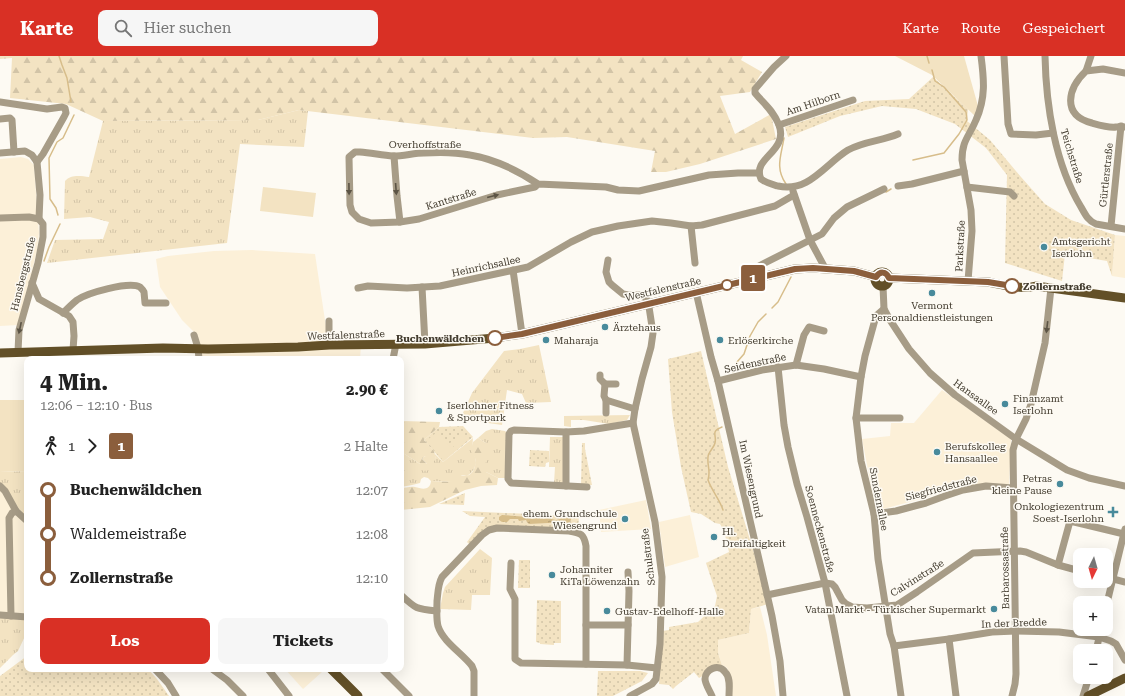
<!DOCTYPE html>
<html lang="de">
<meta charset="utf-8">
<style>
body{margin:0;font-family:"Roboto Serif",serif;background:#f6f6f6;color:#222;height:100vh;display:flex;flex-direction:column;font-size:15px;white-space:nowrap}
*{box-sizing:border-box;margin:0}
p{font-size:13px;color:#767676}
.icon{flex:none;width:22px;height:22px;fill:none;stroke:currentColor;stroke-width:2;stroke-linecap:round;stroke-linejoin:round}
.map{position:relative;flex:1;overflow:hidden}
.side{position:absolute;left:24px;top:300px;width:380px;height:316px;display:flex;flex-direction:column;background:#fff;border-radius:8px;box-shadow:0 4px 16px #0002}
.side>*{flex:none}
.badge{padding:0 8px;border-radius:3px;font-size:14px;line-height:26px}
.needle{width:26px;rotate:185deg}
.buttons{position:absolute;left:1073px;top:492px;display:grid;gap:8px}
.buttons a{display:grid;place-items:center;width:40px;height:40px;border-radius:8px;background:#fff;box-shadow:0 4px 16px #0002;font-size:20px}
.map>.badge{position:absolute;translate:-50% -50%;box-shadow:0 0 0 2px #fff}
.legs{display:flex;align-items:center;gap:6px;height:44px;padding:0 16px;font-size:13px}
.legs p{margin-inline-start:auto}
.headline{display:flex;align-items:center;justify-content:space-between;height:68px;padding:0 16px}
h1{font-size:22px;font-weight:700;line-height:30px}
.action{display:flex;gap:8px;margin-top:auto;padding:8px 16px}
.action a{flex:1;height:46px;border-radius:8px;background:#d93025;color:#fff;font-size:16px;font-weight:700;line-height:46px;text-align:center}
.action a+a{background:#f6f6f6;color:#222}
ul{padding:0 16px;list-style:none}
li{display:flex;align-items:center;gap:14px;height:44px;font-size:15px}
li i{display:grid;place-items:center;width:6px;height:100%;margin:0 5px;background:currentColor}
li i::after{content:'';width:10px;height:10px;margin:-5px;border:3px solid;border-radius:50%;background:#fff}
li p{margin-inline-start:auto}
li:first-child i{background:linear-gradient(#0000 50%,currentColor 0)}
li:last-child i{background:linear-gradient(currentColor 50%,#0000 0)}
header{display:flex;align-items:center;gap:24px;box-sizing:border-box;height:56px;padding:0 20px;background:#d93025;color:#fff}
header strong{font-size:19px}
nav{display:flex;gap:22px;margin-inline-start:auto;font-size:14px}
.search{width:280px;height:36px;background:#f6f6f6;display:flex;align-items:center;gap:10px;box-sizing:border-box;padding:0 14px;border-radius:8px;color:#767676;font-size:15px}
.map>svg:first-child{display:block}
</style>
<header>
<strong>Karte</strong>
<div class="search"><svg class="icon" aria-label="search" viewBox="0 0 24 24"><circle cx="10" cy="10" r="6"/><path d="M15 15l6 6"/></svg>Hier suchen</div>
<nav><a>Karte</a><a>Route</a><a>Gespeichert</a></nav>
</header>
<div class="map">
<svg width="1125" height="640" viewBox="0 0 1125 640">
<defs>
<pattern id="grass-tufts" width="24" height="20" patternUnits="userSpaceOnUse"><rect width="24" height="20" fill="#f3e3c2"/><path d="M3 7l-1-3M5 7V3M7 7l1-3M15 17l-1-3M17 17v-4M19 17l1-3" fill="none" stroke="#d2c4a7"/></pattern>
<pattern id="forest-firs" width="22" height="20" patternUnits="userSpaceOnUse"><rect width="22" height="20" fill="#f3e3c2"/><path d="M5 1l3.5 6h-7zM16 11l3.5 6h-7z" fill="#d2c4a7"/></pattern>
<pattern id="park-dots" width="8" height="8" patternUnits="userSpaceOnUse"><rect width="8" height="8" fill="#f3e3c2"/><path d="M2 2h.1M6 6h.1" fill="none" stroke="#d2c4a7" stroke-width="1.8" stroke-linecap="round"/></pattern>
<pattern id="water-ripples" width="26" height="14" patternUnits="userSpaceOnUse"><rect width="26" height="14" fill="#d7bd8a"/><path d="M2 4q2-2 4 0t4 0M15 11q2-2 4 0t4 0" fill="none" stroke="#b09b71"/></pattern>
</defs>
<rect width="100%" height="100%" fill="#fdfaf3"/>
<g fill="#fcf0d8">
<path d="M21,101L28,103L34,109L39,177L37,195L18,269L0,270V103Z"/>
<path d="M1115,179L1125,180V222L1112,220Z"/>
<path d="M252,194L315,198L328,284L361,289L360,303H201L196,278L182,264L160,231L156,203L168,200L214,195Z"/>
<path d="M942,334L1011,383L1009,429H985L950,433L928,441L876,455L862,383L890,380L891,367H914Z"/>
<path d="M0,429L27,463V567L24,564L0,561Z"/>
<path d="M646,444L651,473L601,476L599,454Z"/>
<path d="M690,459L699,501L665,511L659,466Z"/>
<path d="M760,551L767,579L776,640H730L731,623L727,612L722,609L718,597V584L749,577L751,553Z"/>
<path d="M285,613H320L322,616L303,633Z"/>
</g>
<g fill="url(#grass-tufts)">
<path d="M299,54L308,55L304,91L240,88L227,187L47,207L55,184L103,183L109,166L90,161L64,163L65,125C71,118 81,120 89,121L103,65L258,64Z"/>
<path d="M539,289L551,346L526,347L522,338L507,334L502,369L467,364L462,359L472,337L504,295L520,293Z"/>
<path d="M630,359L627,364L609,368L584,364H571V371L564,370V360Z"/>
<path d="M492,373L505,375L507,377L506,422H498L486,416V387L478,382L486,375Z"/>
<path d="M550,381H567L565,428L554,427L555,411H549Z"/>
<path d="M473,382L472,395L475,401L476,407L474,413L471,417L467,420L461,419L451,426L431,425L428,422L424,421L421,423L420,427L412,429L401,431V402L403,397L420,408H427L422,403L425,400L436,403L434,397L443,406Z"/>
<path d="M27,415L26,443L27,463L0,429V416Z"/>
<path d="M480,493L492,502L490,539H472L471,554L440,553L443,537L445,531Z"/>
<path d="M0,561L24,564L27,567V576L18,595L13,599L0,612Z"/>
</g>
<g fill="url(#forest-firs)">
<path d="M0,0H743L741,4L762,16L750,36L720,40L735,78L771,58L776,83L700,108L666,116H651L655,95L567,81L533,82L299,54L258,64L103,65L66,48L10,42L12,2L0,3Z"/>
<path d="M401,365L440,366L439,371L424,384L434,395L436,403L433,406L425,400L422,403L427,408L429,414L423,415L420,408L403,397L401,402Z"/>
<path d="M478,382L486,387V416L498,422L497,429L481,430L465,434L430,451L401,454V432C405,432 411,430 415,431C422,433 430,435 431,425L451,426L452,419L456,417C459,418 462,420 465,420C473,420 477,409 475,402C474,400 472,398 472,396C471,393 472,389 473,386Z"/>
</g>
<g fill="url(#park-dots)">
<path d="M933,21L968,53L967,65L990,84L1021,121L1045,148L1071,164L1115,179L1112,220L1107,205L1065,198L1062,225L1005,207L1007,119L986,92L955,68L916,53L882,50L840,60L788,81L785,71L865,45L909,43Z"/>
<path d="M701,295L728,411L764,530L768,548L751,553L749,577L718,584V597L722,609L699,622L694,616L676,630L673,633L669,629L659,628L662,575L669,574V571L698,566L715,550L717,540L706,507L729,496L724,475L720,468L715,467L701,458L691,456L681,411L672,356L668,303Z"/>
<path d="M463,370L473,381L443,406L424,384L439,371Z"/>
<path d="M582,387H585V393L592,429H581Z"/>
<path d="M530,394L549,395V406L546,407L545,411L529,410Z"/>
<path d="M465,437L464,449L439,448Z"/>
<path d="M462,455L574,460H579L578,475H487L470,489L467,486L485,461L470,460Z"/>
<path d="M519,504H530V532H518Z"/>
<path d="M537,544L561,545V587H554V589L540,588V587L536,586Z"/>
<path d="M27,600V613H148L157,623L169,640H0V620Z"/>
<path d="M598,615H640L648,617L642,625L613,640H597Z"/>
</g>
<g fill="#f3e3c2">
<path d="M895,0H964L978,50L975,60L932,19Z"/>
<path d="M263,131L316,137L313,161L260,155Z"/>
<path d="M0,344H26L27,347V415L0,416Z"/>
<path d="M437,376L454,395L443,404L426,385Z"/>
<path d="M462,377L468,384L457,394L450,387Z"/>
</g>
<path fill="url(#water-ripples)" d="M502,459L528,461L532,463L538,462L543,463L547,462L556,464L568,461L571,462V464L568,468L560,466L557,467H548L529,468L527,466L526,464L519,465L518,463H510L507,466H502L499,464V461Z"/>
<g fill="none" stroke-linecap="round" stroke-linejoin="round">
<g stroke="#d7bd8a" stroke-width="1.5">
<path d="M59,0L62,9L67,22L71,46"/>
<path d="M927,0L929,7"/>
<path d="M784,82C781,100 775,112 786,128"/>
<path d="M913,104L944,97L959,78L967,64L966,56L944,31L935,25L932,14"/>
<path d="M886,136L891,133"/>
<path d="M58,159L56,152L50,143L49,102L57,86L63,82L74,59"/>
<path d="M44,205L49,191L60,168"/>
<path d="M772,252L778,246L791,221"/>
<path d="M733,316L736,312L737,306L744,298L750,280L758,266L766,258"/>
<path d="M722,371C710,376 717,378 715,387C714,392 708,396 708,401C707,411 711,414 708,424C712,435 720,444 723,454"/>
</g>
<g stroke="#a79c87" stroke-width="7">
<path d="M786,0L774,11L755,33V37C764,48 773,54 779,69C789,96 751,102 761,123C766,127 771,128 778,130C809,137 825,108 848,94C864,85 882,85 898,78"/>
<path d="M1004,0L1008,68L1011,78L1036,79L1053,77"/>
<path d="M1045,0C1046,50 1055,108 1081,151C1085,158 1088,165 1096,168L1125,173"/>
<path d="M1086,15L1091,0"/>
<path d="M1125,17L1103,13L1086,15C1068,32 1061,59 1092,67C1099,69 1109,72 1116,71C1119,71 1121,70 1125,71"/>
<path d="M0,46L47,53L62,51L65,52L66,57L64,61L43,98L37,106"/>
<path d="M0,63L10,62L12,64L14,96"/>
<path d="M779,69L853,44"/>
<path d="M0,97L25,95L32,99L37,106L40,139L39,163L43,168V181L38,207L19,274L18,296"/>
<path d="M394,100L397,140L400,166"/>
<path d="M538,128C517,114 494,103 470,99C455,96 439,96 424,97C414,97 404,100 393,100C382,99 371,97 360,96H355L349,101L350,149L352,156L359,163L371,167L400,166L419,163L497,139L535,131L538,128L606,131L618,134L639,135L709,119L738,117H759"/>
<path d="M898,130L912,128L964,115"/>
<path d="M967,131L1010,136L1014,140"/>
<path d="M793,135L810,184L825,212"/>
<path d="M0,162L29,161L39,163"/>
<path d="M691,170L695,207"/>
<path d="M1111,170L1121,70"/>
<path d="M608,204L606,216L609,226L612,229L623,238L628,239H641L644,240L646,242L649,251L653,277L651,291L642,323L635,353L633,367L655,466L662,521L660,588L656,623L652,628L630,640"/>
<path d="M513,214L522,278"/>
<path d="M752,223L751,214L822,178L834,162L847,151L884,133"/>
<path d="M968,225L972,175L971,154L962,104C962,84 969,81 976,64C986,42 984,23 981,0"/>
<path d="M32,227L39,243L69,260L73,266L74,280L73,294"/>
<path d="M883,230L884,253L890,264L909,293L930,317L955,339L1016,383L1067,414L1089,422L1125,430"/>
<path d="M422,231L425,288"/>
<path d="M358,232L368,230L407,232L440,230L528,211L571,186L592,176L618,170L652,165L671,167L691,170L702,169L775,150L794,139"/>
<path d="M696,236L711,301L718,325L772,560L780,605L783,640"/>
<path d="M884,253L876,260L865,300L861,321L856,362L861,405L874,458L878,503L890,578L894,590L901,640"/>
<path d="M63,257C67,253 72,248 77,244C87,237 129,225 140,231C141,232 143,234 144,236L145,247H166"/>
<path d="M329,265V289"/>
<path d="M194,279L198,292L199,303"/>
<path d="M393,303L396,288"/>
<path d="M796,309L804,279L809,271L824,275"/>
<path d="M778,311L784,369L788,391L797,428L807,461L825,527L847,640"/>
<path d="M600,319V323L605,328"/>
<path d="M718,325L762,314L796,309L824,313L861,321"/>
<path d="M616,328H605L604,340L606,344L635,353"/>
<path d="M606,344V357"/>
<path d="M856,362H900"/>
<path d="M0,430L5,435L16,455L27,465"/>
<path d="M566,430V376"/>
<path d="M587,431L511,427L508,423L509,378L511,375L514,374L566,376L584,375L633,367"/>
<path d="M874,458L896,455L926,447L945,440L963,434L986,430L1013,432"/>
<path d="M511,507L510,533L515,543V603L521,607L627,609L657,612"/>
<path d="M1058,509L1070,465L1124,478"/>
<path d="M1106,521L1125,526"/>
<path d="M401,539C416,553 416,553 437,555"/>
<path d="M767,539L825,527L832,528L835,531L842,544L846,548L852,551L867,552L897,549L917,536L973,497L1020,495L1026,496L1058,509L1080,515"/>
<path d="M1106,551L1125,473"/>
<path d="M0,559L27,561"/>
<path d="M11,560L9,462L12,457L16,455"/>
<path d="M586,569H628"/>
<path d="M949,583L956,640"/>
<path d="M894,590L949,583L992,576L1016,575L1059,576L1099,581L1111,585L1116,588L1125,604"/>
<path d="M1096,595L1101,573"/>
<path d="M627,609L629,535L628,516"/>
<path d="M155,613L168,627L176,640"/>
<path d="M212,613L227,624L243,640"/>
<path d="M268,613L289,640"/>
<path d="M382,613L409,640"/>
<path d="M474,640V615L472,610C462,597 443,586 438,570C436,562 437,553 437,545C438,536 438,528 442,521L482,479L489,474L497,472L569,475C581,477 584,478 586,490V608"/>
<path d="M712,640C710,635 705,628 705,623C705,613 719,607 725,616C731,622 729,632 729,640"/>
<path d="M1012,640L1015,628L1016,618L1013,394L1016,383L1026,363L1031,348L1045,287L1051,232"/>
<path d="M1083,640L1089,621"/>
</g>
<g stroke="#635028" stroke-width="9">
<circle cx="882" cy="223" r="7"/>
<path d="M889,222L988,226C1003,229 1021,234 1036,230L1125,242"/>
<path d="M0,297L163,292L208,293L298,291L329,289L425,288L495,282L522,278L795,213L813,212L854,215L876,221"/>
<path d="M331,613L358,640"/>
<path d="M1088,640L1125,622"/>
</g>
</g>
<defs><path id="oneway-solid" d="M-6-.8H1V-3.2L6.5 0L1 3.2V.8H-6Z"/></defs>
<g fill="#5c5445">
<use href="#oneway-solid" transform="translate(349 133) rotate(89)"/>
<use href="#oneway-solid" transform="translate(396 133) rotate(86)"/>
<use href="#oneway-solid" transform="translate(493 140) rotate(-14)"/>
<use href="#oneway-solid" transform="translate(1047 271) rotate(97)"/>
<use href="#oneway-solid" transform="translate(20 272) rotate(102)"/>
</g>
<g fill="none" stroke-linecap="round" stroke-linejoin="round">
<g stroke="#fff" stroke-width="9">
<path id="line-1" d="M495,282L522,278L795,213L813,212L854,215L876,221C880,215 886,215 889,222L988,226L1012,230"/>
</g>
<use href="#line-1" stroke="#8b5e3c" stroke-width="6"/>
</g>
<g fill="#488a9b" stroke="#fdfaf3" stroke-width="1.5">
<circle cx="1044" cy="191" r="4"/>
<circle cx="932" cy="237" r="4"/>
<circle cx="605" cy="271" r="4"/>
<circle cx="546" cy="284" r="4"/>
<circle cx="720" cy="284" r="4"/>
<circle cx="1005" cy="348" r="4"/>
<circle cx="439" cy="355" r="4"/>
<circle cx="937" cy="396" r="4"/>
<circle cx="1060" cy="428" r="4"/>
<path d="M1111 450h4v4h4v4h-4v4h-4v-4h-4v-4h4z"/>
<circle cx="625" cy="463" r="4"/>
<circle cx="714" cy="481" r="4"/>
<circle cx="552" cy="519" r="4"/>
<circle cx="994" cy="553" r="4"/>
<circle cx="607" cy="555" r="4"/>
</g>
<g fill="#fff" stroke="#8b5e3c" stroke-width="2">
<circle cx="727" cy="229" r="5"/>
<circle cx="1012" cy="230" r="7"/>
<circle cx="495" cy="282" r="7"/>
</g>
<g text-anchor="middle" dominant-baseline="central" stroke-width="3" stroke-linejoin="round" paint-order="stroke">
<g font-size="10" fill="#433c2f" stroke="#fdfaf3">
<text transform="translate(813 47) rotate(-19)">Am Hilborn</text>
<text x="425" y="88">Overhoffstraße</text>
<text transform="translate(1072 100) rotate(73)">Teichstraße</text>
<text transform="translate(1106 119) rotate(-84)">Gürtlerstraße</text>
<text transform="translate(451 143) rotate(-17)">Kantstraße</text>
<text transform="translate(960 190) rotate(-87)">Parkstraße</text>
<text transform="translate(486 210) rotate(-12)">Heinrichsallee</text>
<text transform="translate(23 218) rotate(-76)">Hansbergstraße</text>
<text transform="translate(663 233) rotate(-13)">Westfalenstraße</text>
<text transform="translate(346 279) rotate(-2)">Westfalenstraße</text>
<text transform="translate(755 307) rotate(-12)">Seidenstraße</text>
<text transform="translate(976 341) rotate(36)">Hansaallee</text>
<text transform="translate(751 423) rotate(78)">Im Wiesengrund</text>
<text transform="translate(941 432) rotate(-15)">Siegfriedstraße</text>
<text transform="translate(879 443) rotate(79)">Sundernallee</text>
<text transform="translate(820 473) rotate(75)">Soenneckenstraße</text>
<text transform="translate(648 501) rotate(-97)">Schulstraße</text>
<text transform="translate(1005 512) rotate(-91)">Barbarossastraße</text>
<text transform="translate(917 522) rotate(-32)">Calvinstraße</text>
<text transform="translate(1014 567) rotate(-2)">In der Bredde</text>
</g>
<g font-size="10" fill="#433c2f" stroke="#fdfaf3" text-anchor="start">
<text x="1052" y="185">Amtsgericht<tspan x="1052" dy="12">Iserlohn</tspan></text>
<text x="932" y="249" text-anchor="middle">Vermont<tspan x="932" dy="12">Personaldienstleistungen</tspan></text>
<text x="613" y="271">Ärztehaus</text>
<text x="554" y="284">Maharaja</text>
<text x="728" y="284">Erlöserkirche</text>
<text x="1013" y="342">Finanzamt<tspan x="1013" dy="12">Iserlohn</tspan></text>
<text x="447" y="349">Iserlohner Fitness<tspan x="447" dy="12">&amp; Sportpark</tspan></text>
<text x="945" y="390">Berufskolleg<tspan x="945" dy="12">Hansaallee</tspan></text>
<text x="1052" y="422" text-anchor="end">Petras<tspan x="1052" dy="12">kleine Pause</tspan></text>
<text x="1104" y="450" text-anchor="end">Onkologiezentrum<tspan x="1104" dy="12">Soest-Iserlohn</tspan></text>
<text x="617" y="457" text-anchor="end">ehem. Grundschule<tspan x="617" dy="12">Wiesengrund</tspan></text>
<text x="722" y="475">Hl.<tspan x="722" dy="12">Dreifaltigkeit</tspan></text>
<text x="560" y="513">Johanniter<tspan x="560" dy="12">KiTa Löwenzahn</tspan></text>
<text x="986" y="553" text-anchor="end">Vatan Markt - Türkischer Supermarkt</text>
<text x="615" y="555">Gustav-Edelhoff-Halle</text>
</g>
<g font-size="10" font-weight="bold" fill="#433c2f" stroke="#fdfaf3" text-anchor="start">
<text x="1023" y="230">Zollernstraße</text>
<text x="484" y="282" text-anchor="end">Buchenwäldchen</text>
</g>
</g>
</svg>
<div class="buttons">
<a><svg class="needle" viewBox="-14 -14 28 28"><path d="M0-13l5 13h-10z" fill="#e53935"/><path d="M0 13l5-13h-10z" fill="#767676"/></svg></a>
<a>+</a>
<a>−</a>
</div>
<b class="badge" style="left:753px;top:222px;background:#8b5e3c;color:#fff">1</b>
<section class="side">
<div class="headline"><div><h1>4 Min.</h1><p>12:06 – 12:10 · Bus</p></div><b>2.90 €</b></div>
<div class="legs"><svg class="icon" aria-label="walk" viewBox="0 0 24 24"><circle cx="13" cy="4" r="2"/><path d="M13 8l-2 6 4 7M11 14l-3 7M7 12l3-4h3l4 4"/></svg>1<svg class="icon" aria-label="forward" viewBox="0 0 24 24"><path d="M9 5l7 7-7 7"/></svg><b class="badge" style="background:#8b5e3c;color:#fff">1</b><p>2 Halte</p></div>
<ul>
<li><i style="color:#8b5e3c"></i><b>Buchenwäldchen</b><p>12:07</p></li>
<li><i style="color:#8b5e3c"></i><span>Waldemeistraße</span><p>12:08</p></li>
<li><i style="color:#8b5e3c"></i><b>Zollernstraße</b><p>12:10</p></li>
</ul>
<div class="action"><a>Los</a><a>Tickets</a></div>
</section>
</div>
